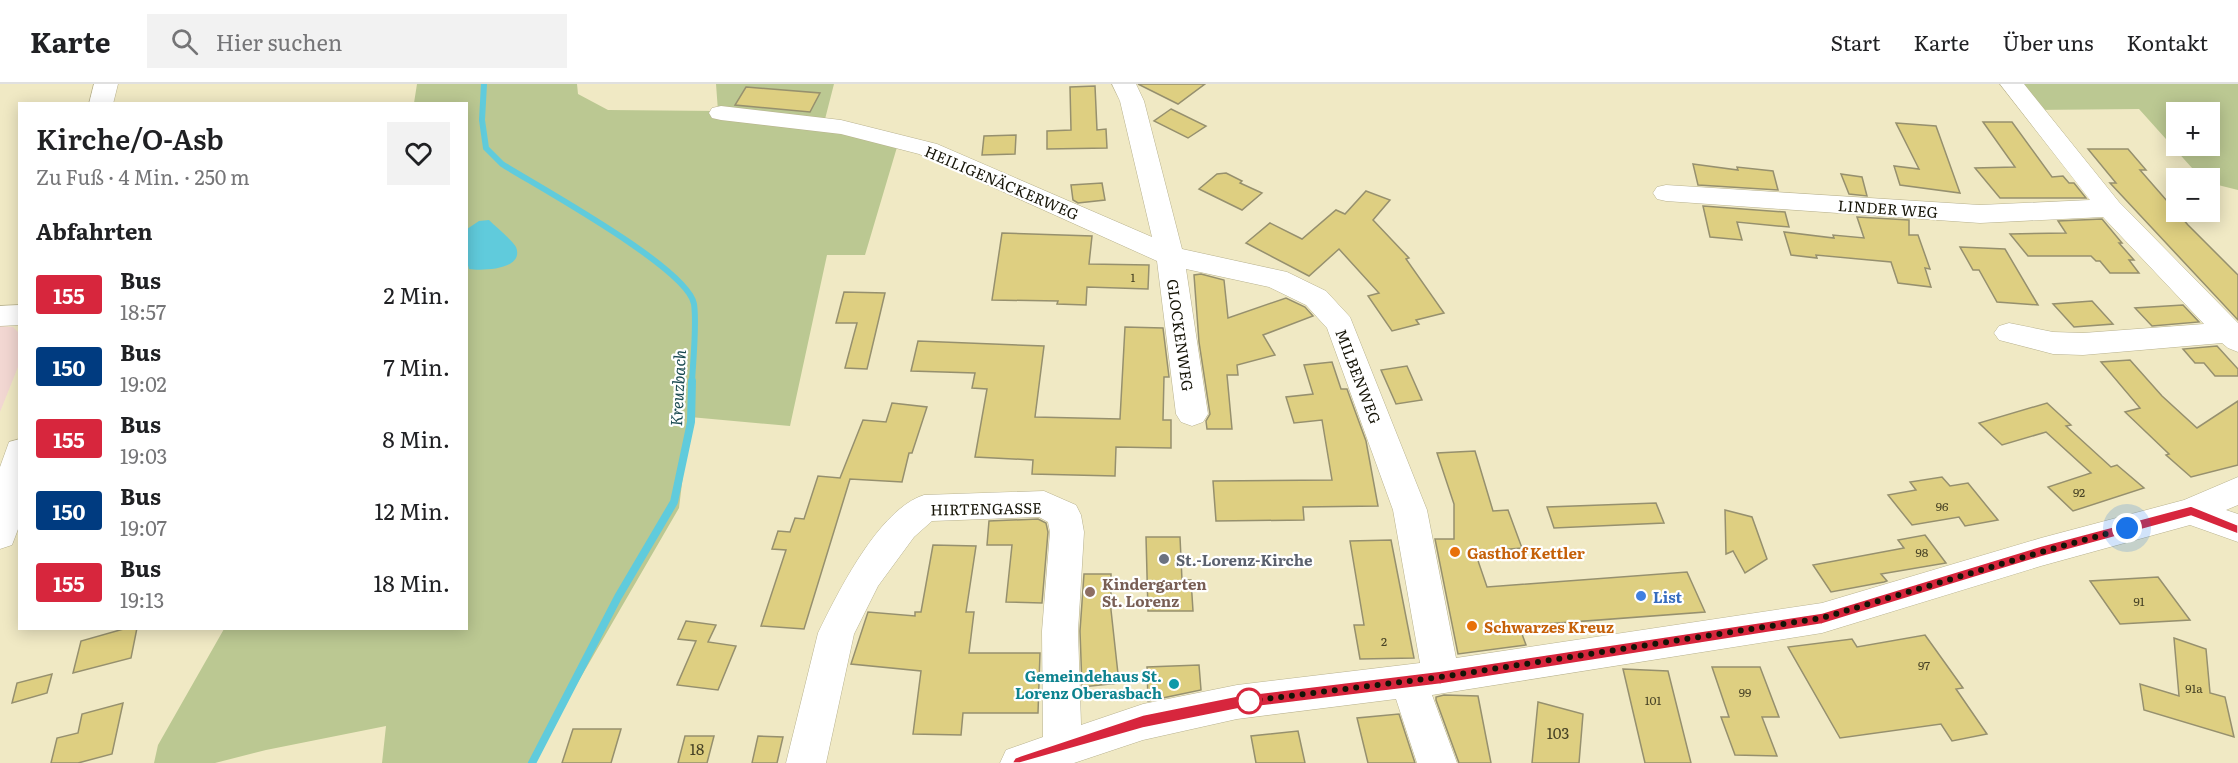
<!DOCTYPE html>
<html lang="de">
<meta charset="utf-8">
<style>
body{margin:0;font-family:Literata,serif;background:#f2f2f2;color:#202124;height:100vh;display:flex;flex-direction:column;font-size:22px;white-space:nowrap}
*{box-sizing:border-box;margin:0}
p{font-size:20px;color:#757577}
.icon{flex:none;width:33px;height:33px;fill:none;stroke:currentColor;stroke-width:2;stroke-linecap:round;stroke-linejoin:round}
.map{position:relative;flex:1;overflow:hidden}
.panel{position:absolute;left:18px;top:18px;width:450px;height:528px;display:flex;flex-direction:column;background:#fff;border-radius:0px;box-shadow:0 3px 15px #0003}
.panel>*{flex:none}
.badge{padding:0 12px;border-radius:4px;font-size:21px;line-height:39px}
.fabs{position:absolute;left:2166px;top:18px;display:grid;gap:12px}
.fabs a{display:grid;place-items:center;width:54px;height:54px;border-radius:0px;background:#fff;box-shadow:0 3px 15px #0003;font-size:30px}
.you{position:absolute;width:30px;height:30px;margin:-15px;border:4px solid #fff;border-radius:50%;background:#1a73e8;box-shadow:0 0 0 9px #1a73e833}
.map>.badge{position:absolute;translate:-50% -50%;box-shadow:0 0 0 3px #fff}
h2{padding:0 18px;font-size:22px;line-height:54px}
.round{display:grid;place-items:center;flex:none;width:63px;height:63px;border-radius:0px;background:#f2f2f2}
.summary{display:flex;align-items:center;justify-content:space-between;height:102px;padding:0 18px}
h1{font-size:28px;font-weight:600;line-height:45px}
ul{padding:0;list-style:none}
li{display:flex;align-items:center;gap:18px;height:72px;padding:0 18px}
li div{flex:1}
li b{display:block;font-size:22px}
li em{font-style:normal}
li .badge{min-width:66px;font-weight:700;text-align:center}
header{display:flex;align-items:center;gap:36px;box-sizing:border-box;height:84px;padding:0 30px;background:#fff;border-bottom:2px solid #e0e0e0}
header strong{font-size:28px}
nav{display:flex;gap:33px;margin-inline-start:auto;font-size:21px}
.search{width:420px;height:54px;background:#f2f2f2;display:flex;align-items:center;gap:15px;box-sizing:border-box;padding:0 21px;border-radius:0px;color:#757577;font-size:22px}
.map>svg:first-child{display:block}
</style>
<header>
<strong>Karte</strong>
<div class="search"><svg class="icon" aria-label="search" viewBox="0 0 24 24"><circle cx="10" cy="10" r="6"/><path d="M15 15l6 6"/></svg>Hier suchen</div>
<nav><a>Start</a><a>Karte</a><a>Über uns</a><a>Kontakt</a></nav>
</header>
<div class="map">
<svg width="2238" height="679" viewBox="0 0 2238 679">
<rect width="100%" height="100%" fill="#f0e9c4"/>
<path fill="#f2d7d2" d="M0,242L13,243L19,249L20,278L0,328Z"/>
<g fill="#bbc892" fill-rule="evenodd">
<path d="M417,0H577L578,10L608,26L718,27L716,0H834L824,39L900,53L865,171H827L790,342L690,333L679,424L531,679H382L386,642L266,666L215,679H154L158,661L224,545L466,544V20L414,19Z"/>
<path d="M2010,0H2238V106L2210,99V94H2201L2139,25L2028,26ZM2176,28H2210V62H2176Z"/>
</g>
<path fill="#60cbdc" d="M489,136C495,142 513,157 516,163C525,186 482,187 469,185L467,178V145L479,137Z"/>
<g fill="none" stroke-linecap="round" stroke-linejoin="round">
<path stroke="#60cbdc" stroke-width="6" d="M484,0L482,36L486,64L502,80C537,102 688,184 694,220C697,240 693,277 692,298"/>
<path stroke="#60cbdc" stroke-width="8" d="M532,679L618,513L674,418L691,338L692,297"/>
</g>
<g fill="#decf81" stroke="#96906e" stroke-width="1.5">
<path d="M1138,0H1205L1178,20Z"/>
<path d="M1095,2L1097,46L1106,45L1107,64L1047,65V47L1071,46L1070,3Z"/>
<path d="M746,3L820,9L810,28L735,21Z"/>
<path d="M1171,25L1206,42L1188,54L1154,37Z"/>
<path d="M1983,38H2012L2052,93L2063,92L2069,99H2074L2086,114H2000L1975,84L2015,83Z"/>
<path d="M1896,39L1936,42L1960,109L1900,101L1894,82L1919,85Z"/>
<path d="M1016,51L1015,70L982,71L984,52Z"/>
<path d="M2088,65H2128L2146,86H2140L2188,141L2238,191V236L2110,99H2116Z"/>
<path d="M1693,80L1738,86L1737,83L1773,87L1778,106L1698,101Z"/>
<path d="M1226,89L1242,97L1240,99L1262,109L1242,126L1199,105L1217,90Z"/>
<path d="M1841,90L1862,93L1867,112L1849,110Z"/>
<path d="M1102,99L1105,116L1078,119L1073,116L1071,101Z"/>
<path d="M1366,107L1390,116L1373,136L1409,174L1406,175L1444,229L1416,236L1419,240L1392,247L1368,212L1379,209L1339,165L1309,192L1246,159L1270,139L1302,155L1336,126L1345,130Z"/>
<path d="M1703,122L1785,128L1789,143L1737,138L1742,156L1710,153Z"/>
<path d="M1857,133L1909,136V151H1918L1930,185L1925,184L1931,203L1898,199L1891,178L1816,171L1817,174L1791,171L1784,148L1834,154L1833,151L1864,154Z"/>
<path d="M2102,135L2122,159H2119L2134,176H2129L2139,189H2110L2100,177H2096L2091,172H2028L2010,150L2066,149L2058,137Z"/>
<path d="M1002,149L1092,152L1089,180L1149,181L1148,205L1087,203L1086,221L1057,220L1058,217L992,216Z"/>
<path d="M1960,163L2005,165L2038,221L1997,218L1979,186H1973Z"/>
<path d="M1201,190L1224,196L1228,234L1286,214L1305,223L1313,232L1263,251L1275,271L1237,281L1238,291H1227L1232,345H1207L1206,337L1210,330L1199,258L1194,191Z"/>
<path d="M844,208L885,209L867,285L845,284L857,239H836Z"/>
<path d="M2092,217L2113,240L2074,243L2053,220Z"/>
<path d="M2183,221L2199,238L2152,242L2135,224Z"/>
<path d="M1125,243L1163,244L1169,293H1164L1163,336H1171V364L1116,363L1115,392L1032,390L1033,376L975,373L987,305L972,304L975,289L911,287L918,257L1044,262L1035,333L1120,335Z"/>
<path d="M2217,262L2238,285V292H2215L2204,279H2195L2183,265Z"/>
<path d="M2130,276L2162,312L2197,344L2238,317V381L2191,393L2166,371L2169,370L2125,328L2140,324L2101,278Z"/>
<path d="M1332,278L1341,305H1347L1366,357L1378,422L1303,423L1304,436L1216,437L1213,397L1332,396L1322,336L1294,339L1286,313L1313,310L1304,281Z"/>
<path d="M1407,282L1422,316L1396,320L1381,286Z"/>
<path d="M892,319L927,323L912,369H909L902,398L850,395L804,545L761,542L786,466L772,465L778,447L790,448L795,434L804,435L818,392L840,394L863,336L886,338Z"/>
<path d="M2047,319L2071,341L2066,342L2111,383L2117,381L2144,404L2073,427L2048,403L2091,389L2046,348L2002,361L1979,339Z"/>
<path d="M1475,367L1493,427L1508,426L1522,464L1475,468L1487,503L1687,488L1705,528L1519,542L1526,561L1458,570L1435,455H1454V420L1437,369Z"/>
<path d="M1942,393L1950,402L1968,399L1998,436L1965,442L1959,433L1912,441L1888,411L1916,406L1910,398Z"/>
<path d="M1656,419L1664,439L1554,444L1547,423Z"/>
<path d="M1725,426L1752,433L1767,475L1745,489L1733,467L1726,470Z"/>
<path d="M1038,435L1046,439L1048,448L1042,519L1006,518L1012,461H987L989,437Z"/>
<path d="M1925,451L1946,479L1881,490L1887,497L1884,498L1831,508L1813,481L1904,464L1898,456Z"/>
<path d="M1146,453H1180L1182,496H1191L1193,527H1148Z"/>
<path d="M1391,456L1414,574L1360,575L1354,541H1364L1350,457Z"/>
<path d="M933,461L976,462L966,528H974L969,569H1040L1038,629H963L961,651L913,650L921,587L851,580L868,528L915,532V528H921Z"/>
<path d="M1084,490H1111V526L1119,599L1082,603L1080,547Z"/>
<path d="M2158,493L2190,536L2120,540L2090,497Z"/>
<path d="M686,537L716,541L708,558L736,562L718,606L677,601L696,557L678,555Z"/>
<path d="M127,544H137L131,574L73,589L81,557Z"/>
<path d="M1925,551L1963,604L1956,605L1987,650L1952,657L1941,640L1840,654L1788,563L1852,555L1857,563Z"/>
<path d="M2174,554L2206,565L2210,609L2225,613L2234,653L2144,626L2140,600L2179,612Z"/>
<path d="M1199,581L1201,606L1148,617L1147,583Z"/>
<path d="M1712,583H1760L1779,633H1762L1777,672L1735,671L1721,633H1729Z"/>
<path d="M1623,585L1668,587L1691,679H1645Z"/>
<path d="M52,590L47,609L12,619L17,599Z"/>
<path d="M1444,611L1478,612L1491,679H1459L1436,616V613Z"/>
<path d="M1538,618L1583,630L1579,679H1532Z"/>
<path d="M123,619L112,670L78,679H51L57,654L78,649L82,630Z"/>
<path d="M1399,630L1415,679H1368L1357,634Z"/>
<path d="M573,645H621L611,679H562Z"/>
<path d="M1298,647L1305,679H1256L1251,652Z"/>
<path d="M685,652H714L707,679H678Z"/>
<path d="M758,652L783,653L777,679H752Z"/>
</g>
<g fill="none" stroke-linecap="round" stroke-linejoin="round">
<g stroke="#b8b28f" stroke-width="1">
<g id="minor">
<path d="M94,0H118L113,20H89Z"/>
<path d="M1112,0H1136L1144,17L1182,165L1287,188L1326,207L1350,233L1427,426L1456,574L1822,519L2041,454L2184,416L2238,393V421L2226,426L2238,430V458L2190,441L2041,482L1822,549L1432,611L1457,679H1417L1396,615L1237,635L1143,656L1074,679H1000L1006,666L1043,653L1042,547L1050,448L1048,438L1039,433L932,437L914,453L878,502L854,550L826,679H786L818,549C838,508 879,425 924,411L1044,407L1076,421L1081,431L1084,448L1078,547L1081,641L1143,620L1237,601L1420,579L1393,426L1327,244L1306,221L1269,203L1186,185L1208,330L1203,338L1192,342L1181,338L1176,330L1157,177L919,70L841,50L721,36L712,34L709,29L712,24L721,22L841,36L937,60L1152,153L1120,17Z"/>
<path d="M2000,0H2024L2119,118L2238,239V268L2228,264L2222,259L2083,271L2053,270L1999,256L1994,249L1999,242L2009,239L2053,248L2083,249L2204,240L2103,133L1980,139L1666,117L1657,115L1653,109L1657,103L1666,101L1980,121L2090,116Z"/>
<path d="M20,221V241L0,242V222Z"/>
<path d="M20,355V440L12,461L0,465V383L9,358Z"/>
</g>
</g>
<use href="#minor" fill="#fff" fill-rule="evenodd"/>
</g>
<path fill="#d7263d" stroke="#fff" stroke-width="1.5" d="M2191,422L2238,441V450L2191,432L2041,473L1822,540L1441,600L1237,625L1143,644L1020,679H1012L1015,674L1020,672L1143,631L1237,612L1441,587L1822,529L2041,462Z"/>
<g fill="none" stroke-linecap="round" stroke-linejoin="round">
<path stroke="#161407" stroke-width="6" stroke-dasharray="0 10.8" d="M1249,617L1441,593L1822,534L2041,468L2127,444"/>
</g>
<g fill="#e8710a" stroke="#fff" stroke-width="2">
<circle cx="1455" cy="468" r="6"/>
<circle cx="1472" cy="542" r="6"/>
</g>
<circle fill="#6b7280" stroke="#fff" stroke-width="2" cx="1164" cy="475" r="6"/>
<circle fill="#8d6e63" stroke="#fff" stroke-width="2" cx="1090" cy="508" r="6"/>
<circle fill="#3f7fe0" stroke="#fff" stroke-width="2" cx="1641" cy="512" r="6"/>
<circle fill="#0f9aa8" stroke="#fff" stroke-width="2" cx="1174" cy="600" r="6"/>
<circle fill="#fff" stroke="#d7263d" stroke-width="3" cx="1249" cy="617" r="12"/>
<g text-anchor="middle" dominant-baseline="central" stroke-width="4.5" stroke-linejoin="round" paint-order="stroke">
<g font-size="12" fill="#484326">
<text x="1133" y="193">1</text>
<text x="2079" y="408">92</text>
<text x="1942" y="422">96</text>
<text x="1922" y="468">98</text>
<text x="2139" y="517">91</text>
<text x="1384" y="557">2</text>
<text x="1924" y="581">97</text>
<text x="2194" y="604">91a</text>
<text x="1745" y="608">99</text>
<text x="1653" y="616">101</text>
</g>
<g font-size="15" fill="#161407" stroke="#fff">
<text transform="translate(1002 98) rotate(23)">HEILIGENÄCKERWEG</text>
<text transform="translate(1888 124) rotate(4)">LINDER WEG</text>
<text transform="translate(1181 251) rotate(82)">GLOCKENWEG</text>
<text transform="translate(1359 292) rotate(69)">MILBENWEG</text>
<text transform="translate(986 424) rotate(-1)">HIRTENGASSE</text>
</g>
<g font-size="15" font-weight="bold" fill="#c56008" stroke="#fff" text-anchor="start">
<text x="1467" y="468">Gasthof Kettler</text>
<text x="1484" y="542">Schwarzes Kreuz</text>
</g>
<g font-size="15" font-weight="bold" fill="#5b616d" stroke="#fff" text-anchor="start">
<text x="1176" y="475">St.-Lorenz-Kirche</text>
</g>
<g font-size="15" font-weight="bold" fill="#785e54" stroke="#fff" text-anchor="start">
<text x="1102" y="499">Kindergarten<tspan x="1102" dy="17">St. Lorenz</tspan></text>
</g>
<g font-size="15" font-weight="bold" fill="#366cbe" stroke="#fff" text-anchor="start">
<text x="1653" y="512">List</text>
</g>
<g font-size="15" font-weight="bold" fill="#0d838f" stroke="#fff" text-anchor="end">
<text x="1162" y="591">Gemeindehaus St.<tspan x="1162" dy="17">Lorenz Oberasbach</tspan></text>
</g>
<g font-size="15" fill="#484326">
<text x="1558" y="648">103</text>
<text x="697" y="664">18</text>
</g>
<g font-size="16" font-style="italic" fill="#194950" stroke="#fff">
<text transform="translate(677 304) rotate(-87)">Kreuzbach</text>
</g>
</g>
</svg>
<div class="fabs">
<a>+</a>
<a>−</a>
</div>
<div class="you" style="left:2127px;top:444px"></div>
<section class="panel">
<div class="summary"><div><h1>Kirche/O-Asb</h1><p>Zu Fuß · 4 Min. · 250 m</p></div><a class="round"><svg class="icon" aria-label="heart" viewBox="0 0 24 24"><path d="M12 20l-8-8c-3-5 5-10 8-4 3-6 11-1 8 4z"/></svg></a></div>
<h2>Abfahrten</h2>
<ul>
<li><span class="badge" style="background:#d7263d;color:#fff">155</span><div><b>Bus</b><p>18:57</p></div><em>2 Min.</em></li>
<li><span class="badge" style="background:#003b80;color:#fff">150</span><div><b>Bus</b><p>19:02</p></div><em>7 Min.</em></li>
<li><span class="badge" style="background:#d7263d;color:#fff">155</span><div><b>Bus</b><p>19:03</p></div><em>8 Min.</em></li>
<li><span class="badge" style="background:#003b80;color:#fff">150</span><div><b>Bus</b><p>19:07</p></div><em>12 Min.</em></li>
<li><span class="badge" style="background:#d7263d;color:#fff">155</span><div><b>Bus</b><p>19:13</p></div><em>18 Min.</em></li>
</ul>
</section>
</div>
